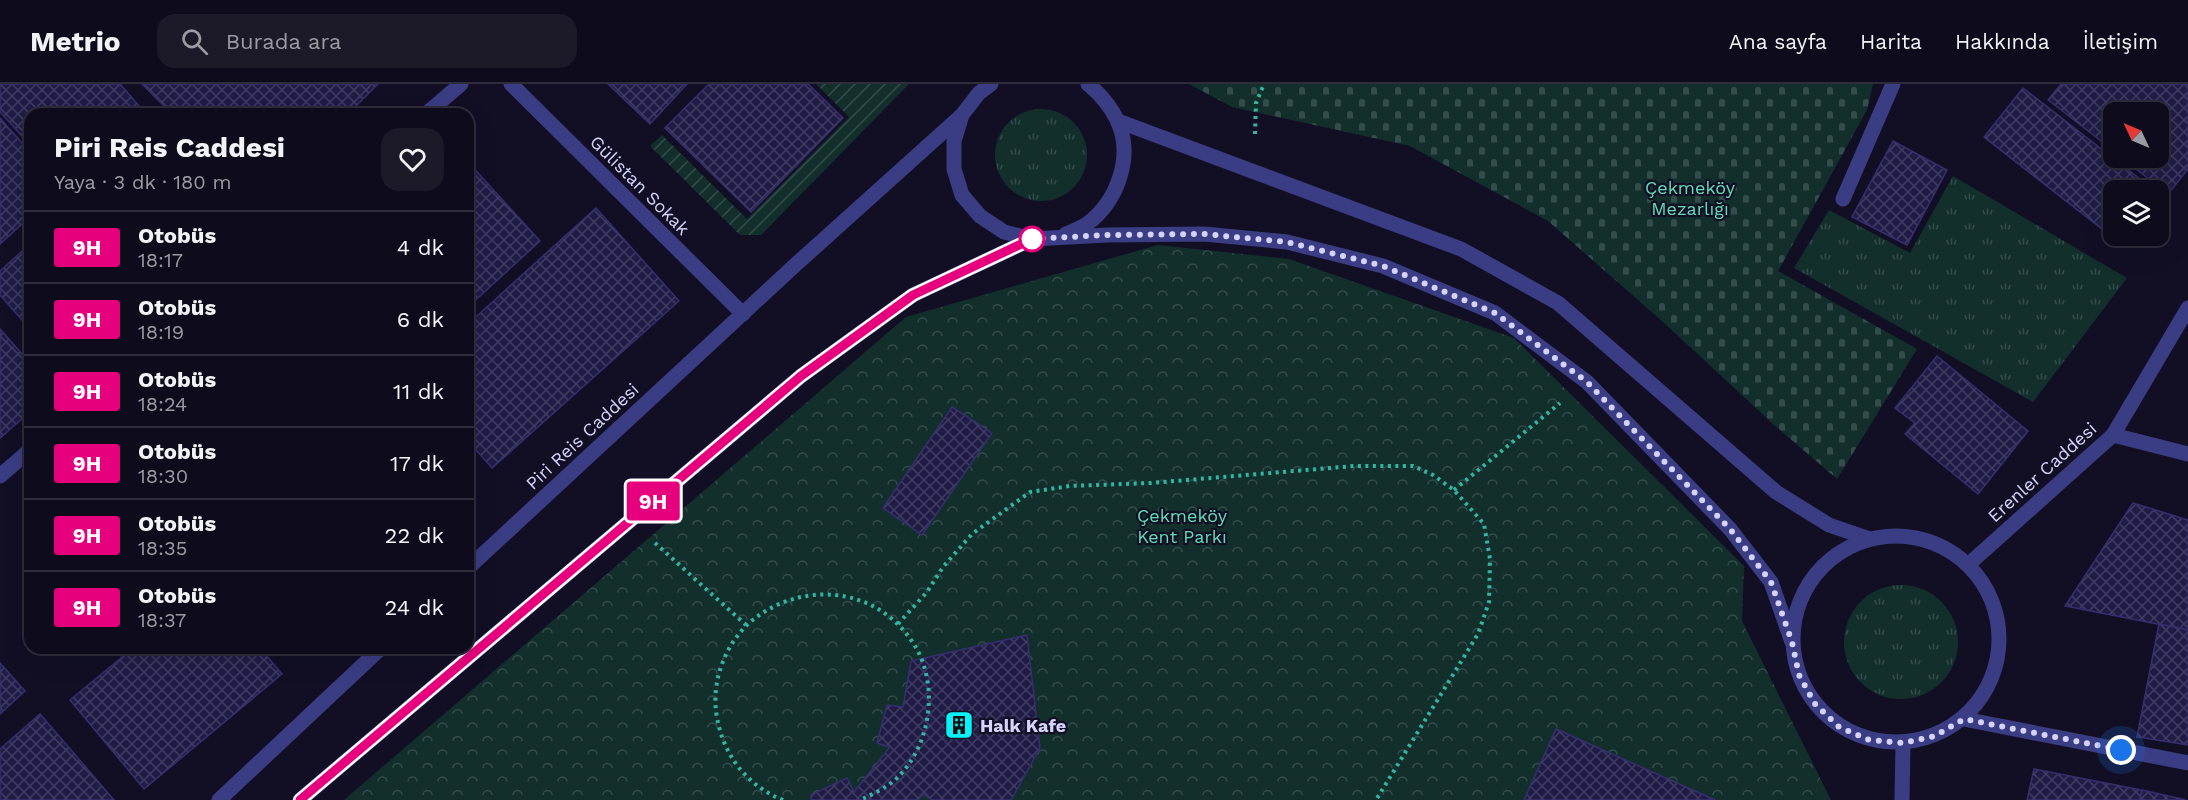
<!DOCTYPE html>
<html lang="tr">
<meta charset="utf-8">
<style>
body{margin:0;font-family:"Work Sans",sans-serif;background:#1c1929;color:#f1f3f6;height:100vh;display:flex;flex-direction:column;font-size:22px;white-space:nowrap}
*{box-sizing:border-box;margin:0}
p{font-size:20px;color:#9b9ba3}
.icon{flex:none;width:33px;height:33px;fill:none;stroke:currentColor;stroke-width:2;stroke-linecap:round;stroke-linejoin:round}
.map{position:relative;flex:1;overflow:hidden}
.side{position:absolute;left:24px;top:24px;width:450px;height:546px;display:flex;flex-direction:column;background:#0e0b1c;border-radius:18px;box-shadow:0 6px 24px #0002,0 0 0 2px #2e2b3b}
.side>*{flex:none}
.badge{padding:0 12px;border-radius:4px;font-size:21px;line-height:39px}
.needle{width:39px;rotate:314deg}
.tools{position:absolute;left:2103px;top:18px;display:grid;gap:12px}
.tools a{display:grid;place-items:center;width:66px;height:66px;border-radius:12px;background:#0e0b1c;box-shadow:0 6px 24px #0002,0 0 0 2px #2e2b3b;font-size:30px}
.you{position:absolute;width:30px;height:30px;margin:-15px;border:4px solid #fff;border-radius:50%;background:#1a73e8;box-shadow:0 0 0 9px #1a73e833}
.map>.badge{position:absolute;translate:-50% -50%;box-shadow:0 0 0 3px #fff}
.round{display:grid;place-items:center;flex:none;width:63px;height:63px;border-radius:18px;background:#1c1929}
.head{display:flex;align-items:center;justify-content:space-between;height:102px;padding:0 30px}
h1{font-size:28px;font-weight:700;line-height:45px}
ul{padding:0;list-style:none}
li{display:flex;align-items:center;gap:18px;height:72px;padding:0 30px;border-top:2px solid #2e2b3b}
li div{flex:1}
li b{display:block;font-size:22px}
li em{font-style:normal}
li .badge{min-width:66px;font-weight:700;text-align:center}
header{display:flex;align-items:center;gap:36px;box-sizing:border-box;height:84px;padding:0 30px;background:#0e0b1c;border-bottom:2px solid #2e2b3b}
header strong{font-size:28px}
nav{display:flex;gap:33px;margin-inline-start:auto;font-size:21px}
.search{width:420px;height:54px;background:#1c1929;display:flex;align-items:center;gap:15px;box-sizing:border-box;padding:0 21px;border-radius:18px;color:#9b9ba3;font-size:22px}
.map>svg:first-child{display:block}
</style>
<header>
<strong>Metrio</strong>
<div class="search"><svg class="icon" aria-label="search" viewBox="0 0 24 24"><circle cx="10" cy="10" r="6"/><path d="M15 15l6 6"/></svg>Burada ara</div>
<nav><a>Ana sayfa</a><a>Harita</a><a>Hakkında</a><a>İletişim</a></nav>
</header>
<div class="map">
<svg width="2188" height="716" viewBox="0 0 2188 716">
<defs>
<pattern id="grass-tufts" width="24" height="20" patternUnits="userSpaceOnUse" patternTransform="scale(1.5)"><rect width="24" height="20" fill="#122f2c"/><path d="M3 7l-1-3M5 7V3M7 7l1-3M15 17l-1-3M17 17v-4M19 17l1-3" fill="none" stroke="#344c4c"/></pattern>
<pattern id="cemetery-stones" width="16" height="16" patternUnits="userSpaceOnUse" patternTransform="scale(1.5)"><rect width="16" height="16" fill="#122f2c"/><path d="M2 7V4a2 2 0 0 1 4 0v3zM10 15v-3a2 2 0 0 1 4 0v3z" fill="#344c4c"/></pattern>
<pattern id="park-crowns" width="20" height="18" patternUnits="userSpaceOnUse" patternTransform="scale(1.5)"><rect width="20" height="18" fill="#122f2c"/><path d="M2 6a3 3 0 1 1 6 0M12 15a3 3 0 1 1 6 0" fill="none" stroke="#344c4c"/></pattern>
<pattern id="garden-furrows" width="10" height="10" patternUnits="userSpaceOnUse" patternTransform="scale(1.5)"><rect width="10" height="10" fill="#122f2c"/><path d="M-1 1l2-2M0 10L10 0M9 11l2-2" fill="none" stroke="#344c4c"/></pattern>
<pattern id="building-cross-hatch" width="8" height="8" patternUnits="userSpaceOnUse" patternTransform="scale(1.5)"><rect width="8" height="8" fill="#211c46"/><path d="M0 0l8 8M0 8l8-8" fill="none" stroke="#403c62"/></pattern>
</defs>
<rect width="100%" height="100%" fill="#120f25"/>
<g fill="url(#grass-tufts)">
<circle cx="1041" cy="71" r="46"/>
<path d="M1953,92L2127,194L2033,318L1794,184L1829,126L1910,169Z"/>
<circle cx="1901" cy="558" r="57"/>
</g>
<path fill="url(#cemetery-stones)" d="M1189,0H1873L1867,26L1778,187L1917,265L1837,395L1773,340L1662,237L1548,137L1410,62L1232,23Z"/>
<path fill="url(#park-crowns)" d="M1158,161L1289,175L1514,254L1744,482L1742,537L1831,716H344L906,233Z"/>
<path fill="url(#garden-furrows)" d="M816,0H909L761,151H740L650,62L662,51L747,135L849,33Z"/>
<g fill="url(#building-cross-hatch)" stroke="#372e72" stroke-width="1.5">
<path d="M0,0H120L146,30H30V61L0,28Z"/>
<path d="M142,0H378L348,30H172Z"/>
<path d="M608,0H687L650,40Z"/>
<path d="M709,0H808L843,34L751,128L665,44Z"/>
<path d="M2061,0H2188V85L2168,110L2122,74H2158V28H2114V67L2048,16Z"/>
<path d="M2023,4L2154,106H2114V152H2134L2125,163L1984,53Z"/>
<path d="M0,34L30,68V133L0,160Z"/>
<path d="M1893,57L1947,86L1907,161L1852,133Z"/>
<path d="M468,78L540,157L468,223Z"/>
<path d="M596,124L679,217L492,384L468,357V240Z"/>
<path d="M30,160V245L0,211V187Z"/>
<path d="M0,245L30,279V328L0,354Z"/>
<path d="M1937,272L2028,347L1978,410L1905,350L1915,339L1895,324Z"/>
<path d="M952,323L992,349L922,451L883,424Z"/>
<path d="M2133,419L2188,436V546L2065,522Z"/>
<path d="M2159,540L2188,546V661L2137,653Z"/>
<path d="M1027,551L1040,664L1011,716H932L923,710L918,716H811V711L847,694L854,708L890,663L877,659L887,621L903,623L911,577Z"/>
<path d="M133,564H260L282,590L144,705L70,616Z"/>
<path d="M0,579L25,607L0,630Z"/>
<path d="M40,630L114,716H0V665Z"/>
<path d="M1556,645L1715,716H1524Z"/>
<path d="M2034,685L2142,706L2140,716H2027Z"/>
<path d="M2142,706L2186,716H2140Z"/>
</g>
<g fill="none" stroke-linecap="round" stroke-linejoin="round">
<g stroke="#31b5a5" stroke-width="4" stroke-dasharray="3 4.5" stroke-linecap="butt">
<path d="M1255,50L1256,19L1264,0"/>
<path d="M1454,406L1560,319"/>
<path d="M655,459L746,541"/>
<path d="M898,540L927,508L943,483L972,450L1030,408L1070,402L1151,399L1354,382H1413L1433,391L1454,406L1484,440L1490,475L1489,518L1478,550L1376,716"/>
<path d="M783,716C745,701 721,668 716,627C712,594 727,556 754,535C806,495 880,504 915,562C939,602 931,660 898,693C888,703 873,710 860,716"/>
</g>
<path stroke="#3b3d84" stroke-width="15" d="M1843,115L1893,0"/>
<g stroke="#3b3d84" stroke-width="15">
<path d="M511,0L743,230"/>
<path d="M991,0L979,9L962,31L954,57V85L962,111L980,132L1004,148L1032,155L1107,151L1204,150L1287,158L1383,182L1495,229L1587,298L1730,445L1771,498L1792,558"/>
<path d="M426,30L461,0"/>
<path d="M1118,37L1461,165L1558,219L1776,408L1829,441L1870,455"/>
<path d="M1066,150C1073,147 1081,144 1087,140C1118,117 1134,71 1117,36C1110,21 1100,10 1088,0"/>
<path d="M2113,351L2188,370"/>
<path d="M0,392L30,366"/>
<circle cx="1896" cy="555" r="103"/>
<path d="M1969,480L2113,351L2188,224"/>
<path d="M468,484L793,183L962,31"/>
<path d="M1964,635L2188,679"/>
<path d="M219,716L381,564"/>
<path d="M300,716L801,292L913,211L1032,155"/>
<path d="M1902,716L1903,659"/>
</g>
</g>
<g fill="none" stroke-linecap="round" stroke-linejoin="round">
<g stroke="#fff" stroke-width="14">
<path id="line" d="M300,716L801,292L913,211L1032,155"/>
</g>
<use href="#line" stroke="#e6007e" stroke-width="9"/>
<path stroke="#d6d4fe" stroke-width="6" stroke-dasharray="0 10.8" d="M1032,155L1107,151L1204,150L1287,158L1383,182L1495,229L1587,298L1730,445L1771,498L1792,558L1799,591L1815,620L1839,643L1869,656L1903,659L1935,652L1964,635L2121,666"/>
</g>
<defs>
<g id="building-square" transform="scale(1.5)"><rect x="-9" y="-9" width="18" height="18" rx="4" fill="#04f2fb" stroke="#120f25"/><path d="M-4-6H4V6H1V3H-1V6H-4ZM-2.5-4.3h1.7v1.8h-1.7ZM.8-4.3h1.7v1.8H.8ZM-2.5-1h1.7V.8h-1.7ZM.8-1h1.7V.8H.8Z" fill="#111"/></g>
</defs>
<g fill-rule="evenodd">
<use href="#building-square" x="959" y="641"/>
</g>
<circle fill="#fff" stroke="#e6007e" stroke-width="3" cx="1032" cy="155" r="12"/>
<g text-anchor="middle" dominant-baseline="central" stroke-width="4.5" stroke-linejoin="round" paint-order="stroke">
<g font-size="18" fill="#d6d4fe" stroke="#120f25">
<text transform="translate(640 101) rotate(45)">Gülistan Sokak</text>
<text transform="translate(582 352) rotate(-43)">Piri Reis Caddesi</text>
<text transform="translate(2042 388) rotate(-42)">Erenler Caddesi</text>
</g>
<g font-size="18" fill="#61deb7" stroke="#120f25">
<text x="1690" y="103">Çekmeköy<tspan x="1690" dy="21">Mezarlığı</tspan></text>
<text x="1182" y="431">Çekmeköy<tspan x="1182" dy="21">Kent Parkı</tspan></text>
</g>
<g font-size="18" font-weight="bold" fill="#d6d4fe" stroke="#120f25" text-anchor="start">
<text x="980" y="641">Halk Kafe</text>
</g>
</g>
</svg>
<div class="tools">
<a><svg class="needle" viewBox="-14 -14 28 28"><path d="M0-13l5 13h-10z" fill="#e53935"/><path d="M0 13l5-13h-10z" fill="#9b9ba3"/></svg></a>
<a><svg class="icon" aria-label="layers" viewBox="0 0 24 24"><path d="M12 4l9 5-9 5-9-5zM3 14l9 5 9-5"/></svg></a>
</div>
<div class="you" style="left:2121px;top:666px"></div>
<b class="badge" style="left:653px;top:417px;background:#e6007e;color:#fff">9H</b>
<section class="side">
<div class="head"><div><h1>Piri Reis Caddesi</h1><p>Yaya · 3 dk · 180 m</p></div><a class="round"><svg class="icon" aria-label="heart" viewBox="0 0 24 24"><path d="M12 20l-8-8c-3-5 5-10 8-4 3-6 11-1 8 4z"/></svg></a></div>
<ul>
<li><span class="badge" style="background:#e6007e;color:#fff">9H</span><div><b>Otobüs</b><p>18:17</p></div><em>4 dk</em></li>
<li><span class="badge" style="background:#e6007e;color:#fff">9H</span><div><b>Otobüs</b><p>18:19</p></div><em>6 dk</em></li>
<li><span class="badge" style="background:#e6007e;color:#fff">9H</span><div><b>Otobüs</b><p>18:24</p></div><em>11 dk</em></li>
<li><span class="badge" style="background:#e6007e;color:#fff">9H</span><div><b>Otobüs</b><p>18:30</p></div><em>17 dk</em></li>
<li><span class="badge" style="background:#e6007e;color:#fff">9H</span><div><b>Otobüs</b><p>18:35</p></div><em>22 dk</em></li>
<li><span class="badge" style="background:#e6007e;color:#fff">9H</span><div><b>Otobüs</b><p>18:37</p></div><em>24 dk</em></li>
</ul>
</section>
</div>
